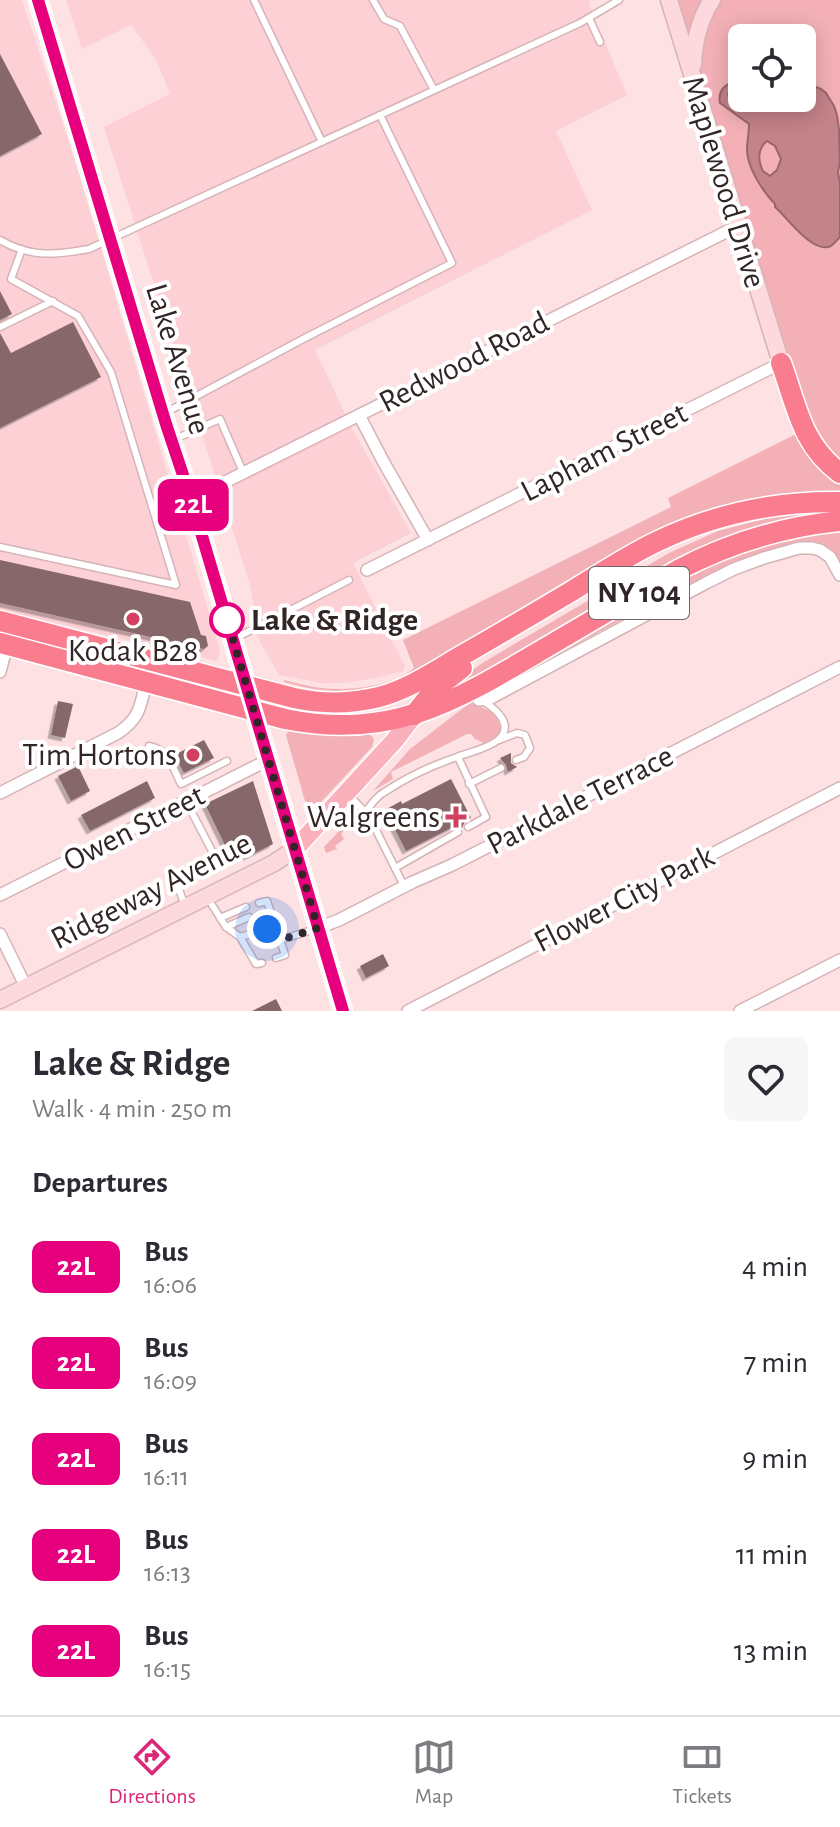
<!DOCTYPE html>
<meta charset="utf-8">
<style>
body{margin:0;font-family:"Alegreya Sans",sans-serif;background:#f7f7f7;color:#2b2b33;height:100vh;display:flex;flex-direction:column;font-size:30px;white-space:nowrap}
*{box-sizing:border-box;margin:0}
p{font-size:26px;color:#7c7c81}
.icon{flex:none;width:44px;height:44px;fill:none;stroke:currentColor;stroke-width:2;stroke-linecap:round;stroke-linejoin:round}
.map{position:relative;height:1011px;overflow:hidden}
.panel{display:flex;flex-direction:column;background:#fff;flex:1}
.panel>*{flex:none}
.badge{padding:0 16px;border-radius:12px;font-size:28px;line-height:52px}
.tools{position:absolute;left:728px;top:24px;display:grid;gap:16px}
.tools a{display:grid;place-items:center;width:88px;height:88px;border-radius:12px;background:#fff;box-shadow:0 4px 20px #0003;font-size:40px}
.you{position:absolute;width:40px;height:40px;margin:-20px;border:6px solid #fff;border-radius:50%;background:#1a73e8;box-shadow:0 0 0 12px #1a73e833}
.map>.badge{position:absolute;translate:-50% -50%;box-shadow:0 0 0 4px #fff}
h2{padding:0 32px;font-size:30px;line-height:72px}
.round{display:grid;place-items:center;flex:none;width:84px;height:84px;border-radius:12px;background:#f7f7f7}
.summary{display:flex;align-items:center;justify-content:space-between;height:136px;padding:0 32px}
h1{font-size:38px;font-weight:600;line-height:60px}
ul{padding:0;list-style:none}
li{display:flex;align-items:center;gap:24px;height:96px;padding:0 32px}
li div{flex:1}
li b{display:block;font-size:30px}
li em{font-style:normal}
li .badge{min-width:88px;font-weight:700;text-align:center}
.menu{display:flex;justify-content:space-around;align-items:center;height:112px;border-top:2px solid #e1e1e2;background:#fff;font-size:22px;color:#7c7c81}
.menu a{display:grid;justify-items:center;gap:4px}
.menu .active{color:#db2777}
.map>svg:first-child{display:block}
</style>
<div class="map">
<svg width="840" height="1011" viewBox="0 0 840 1011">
<defs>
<filter id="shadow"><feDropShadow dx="-3.5" dy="3.5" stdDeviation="0" flood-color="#0004"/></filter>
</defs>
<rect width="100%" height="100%" fill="#fde1e3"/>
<g fill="#fcd0d4">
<path d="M0,0H22L76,164L220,651L217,661L0,610Z"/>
<path d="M66,0H590L589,4L627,95L556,131L592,210L315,350L354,432L411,533L353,563L405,666L403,671L380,677L345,683H321L279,675L258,638L251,588L104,127L170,94L156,59L131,25L82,49Z"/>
</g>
<g fill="#f3b1b7" fill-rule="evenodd">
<path d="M669,0H840V473L820,456ZM742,38H802V98H742Z"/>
<path d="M798,433L840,482V493L785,495L751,500L688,518L642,538L417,676C386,685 354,694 322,690C309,689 296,685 284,682V680C297,683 310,687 322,688C350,691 392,687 414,668L403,640L671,507L668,498Z"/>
<path d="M840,510C794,517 746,526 704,546C611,590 529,653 437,699L461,678L484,662L669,553L718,531L772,517Z"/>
<path d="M840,530V575C836,562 835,550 821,544C779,528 605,630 560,653L559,657L486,695V693L695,571L755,547L802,535Z"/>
<path d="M471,702L496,714L501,729L498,735L484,743L475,739L471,734H467L391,772L393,779L373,791L410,749Z"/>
<path d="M289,730L370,734L374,739L372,747L321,802L313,806L305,801L286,735Z"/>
<path d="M357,812L360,813L341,834L344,839L335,846L337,849L326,853L324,847Z"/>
</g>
<path fill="#c48289" stroke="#98666b" stroke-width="2" fill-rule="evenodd" d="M742,78V85L733,89L728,94L731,102L740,106L750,98H802V82L821,89L826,93L834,106L837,115L839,129L840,163L838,172L840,184V237C838,239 834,244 831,246C813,255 787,217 775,207V204C763,192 747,167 747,150C747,142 749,133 749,124L720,103C717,87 729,83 742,78ZM767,141L775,146L781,159L777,170L770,176L763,171C758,161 757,149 767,141Z"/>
<g fill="#87686b" filter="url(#shadow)">
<path d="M0,54L42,134L0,156Z"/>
<path d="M0,291L12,314L0,320Z"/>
<path d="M73,322L101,377L0,428V333L11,353Z"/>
<path d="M0,560L190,602L201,635L206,636L208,646L204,649L0,603Z"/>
<path d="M58,701L73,704L65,738L51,735Z"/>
<path d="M204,740L214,758L184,773L174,755Z"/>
<path d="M511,753V763L517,767L508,772L506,765L500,758Z"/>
<path d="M78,766L90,791L71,801L58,776Z"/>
<path d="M451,779L471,818L465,821L462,828L455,826L406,851L385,810L401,801L402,804Z"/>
<path d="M147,781L155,798L90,831L81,815Z"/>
<path d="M253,781L273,844L247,857L246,855L233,862L205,804Z"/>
<path d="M383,954L389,966L366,978L360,966Z"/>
<path d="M276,999L282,1011H252Z"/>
</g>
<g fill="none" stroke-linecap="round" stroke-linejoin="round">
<g stroke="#d5b3b6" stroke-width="9">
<g id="lane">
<path d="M254,0L322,142"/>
<path d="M373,0L384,19L400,26L434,90"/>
<path d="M589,18L600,42"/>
<path d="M0,240C31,258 56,255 89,249L580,23L619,0"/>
<path d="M0,327L53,301"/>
<path d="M165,413L303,339L452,263L380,115"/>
<path d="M175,439L220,419L243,472"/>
<path d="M0,547L176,585L111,372L78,316L11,279L22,249"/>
<path d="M236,638L349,580"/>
<path d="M499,740L517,733L525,735L530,748L524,757L516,760"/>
<path d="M149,746C168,749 173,768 181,784L227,761"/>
<path d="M458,757L486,817L468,827"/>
<path d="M469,784L501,768"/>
<path d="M349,795L369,816L404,886"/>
<path d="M186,801L212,851L211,856C186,879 166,863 186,907"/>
<path d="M366,811C371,805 376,797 383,793C404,779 433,765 457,757C470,752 487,749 498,740C515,725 496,709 483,701"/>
<path d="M395,868L458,832"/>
<path d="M207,897L226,927L240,937L256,964L262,963"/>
<path d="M259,903L267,901L285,955L276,958"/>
<path d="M220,918L246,907"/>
<path d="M226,927L249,917"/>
<path d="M240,937L254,933"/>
<path d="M271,943L315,929"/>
</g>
</g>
<g stroke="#d5b3b6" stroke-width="14">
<g id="street">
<path d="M359,415L383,461L428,540"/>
<path d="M191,499L738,226"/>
<path d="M367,570L781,363"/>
<path d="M0,672L8,641"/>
<path d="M479,700L489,699L706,583L734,569L764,558L799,548H812L820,550L830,557L840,575"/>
<path d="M0,793L118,733C140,718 140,707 146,683"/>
<path d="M0,895L268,760"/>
<path d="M318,928L339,920L413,882L452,865L840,667"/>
<path d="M0,934L26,987"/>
<path d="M408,1011L840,788"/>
<path d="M740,1011L840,960"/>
</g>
</g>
<g stroke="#d5b3b6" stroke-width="19">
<g id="secondary">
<path d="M669,0L781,363"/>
<path d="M693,65C694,41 699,20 712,0"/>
<path d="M0,1000L274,863L295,849"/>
</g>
</g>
<g stroke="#fff" stroke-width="21">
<g id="primary">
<path d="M38,0L166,424L191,499L343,1011"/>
<path d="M295,849L395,740L414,715"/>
</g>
</g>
<g stroke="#fff" stroke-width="23">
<g id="highway">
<path d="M781,363C797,406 801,444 840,473"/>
<path d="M0,621L294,698C322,704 351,704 379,697C409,689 435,671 461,656C498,635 535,613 572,591C600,574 627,556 656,542C714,514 776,501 840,502"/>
<path d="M0,643L285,719C394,741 457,700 547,647C591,621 634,596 678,570C729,543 782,527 840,521"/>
<path d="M414,715L434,690L462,668"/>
</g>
</g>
<use href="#lane" stroke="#fff" stroke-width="6"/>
<use href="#street" stroke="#fff" stroke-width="11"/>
<use href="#secondary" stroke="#fdd8dd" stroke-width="16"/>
<use href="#primary" stroke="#fbb1bc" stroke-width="18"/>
<use href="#highway" stroke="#f97d8f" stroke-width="20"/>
</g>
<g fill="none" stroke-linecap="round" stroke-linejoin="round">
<g stroke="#fff" stroke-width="18">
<path id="line" d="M38,0L166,424L191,499L343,1011"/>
</g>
<use href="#line" stroke="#e6007e" stroke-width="12"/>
<path stroke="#322526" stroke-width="8" stroke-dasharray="0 14.4" d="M227,620L226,616L318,928L280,940L275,926L267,929"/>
</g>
<g fill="#d1415f" stroke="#fff" stroke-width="3">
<circle cx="133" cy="619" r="8"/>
<circle cx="193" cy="755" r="8"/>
<path d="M452 805h8v8h8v8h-8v8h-8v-8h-8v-8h8z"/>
</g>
<circle fill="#fff" stroke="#e6007e" stroke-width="4" cx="227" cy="620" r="16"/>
<g text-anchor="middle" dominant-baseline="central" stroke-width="8" stroke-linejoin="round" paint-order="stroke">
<rect fill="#fff" stroke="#706667" stroke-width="2" x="589" y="567" width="100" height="52" rx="6"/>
<g font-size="30" font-weight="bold" fill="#322526">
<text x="639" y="593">NY 104</text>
</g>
<g font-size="32" fill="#322526" stroke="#fff">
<text transform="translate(724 182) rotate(73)">Maplewood Drive</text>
<text transform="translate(178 359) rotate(73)">Lake Avenue</text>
<text transform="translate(464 362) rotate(-27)">Redwood Road</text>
<text transform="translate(604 452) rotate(-27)">Lapham Street</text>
<text transform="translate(580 800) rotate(-27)">Parkdale Terrace</text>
<text transform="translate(134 828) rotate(-27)">Owen Street</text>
<text transform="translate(151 891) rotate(-27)">Ridgeway Avenue</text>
<text transform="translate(624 899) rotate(-27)">Flower City Park</text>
</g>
<g font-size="32" font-weight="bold" fill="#322526" stroke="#fff" text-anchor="start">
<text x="251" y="620">Lake &amp; Ridge</text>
</g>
<g font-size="32" fill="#322526" stroke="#fff" text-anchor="end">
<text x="133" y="651" text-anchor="middle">Kodak B28</text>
<text x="177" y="755">Tim Hortons</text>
<text x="440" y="817">Walgreens</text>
</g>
</g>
</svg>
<div class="tools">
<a><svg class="icon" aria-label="locate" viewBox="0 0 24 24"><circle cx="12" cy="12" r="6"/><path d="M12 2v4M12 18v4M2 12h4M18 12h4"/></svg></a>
</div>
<div class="you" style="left:267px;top:929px"></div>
<b class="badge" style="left:193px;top:505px;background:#e6007e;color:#fff">22L</b>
</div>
<section class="panel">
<div class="summary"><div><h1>Lake &amp; Ridge</h1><p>Walk · 4 min · 250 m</p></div><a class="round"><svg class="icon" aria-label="heart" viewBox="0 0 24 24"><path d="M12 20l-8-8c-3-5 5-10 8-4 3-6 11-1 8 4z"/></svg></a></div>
<h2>Departures</h2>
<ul>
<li><span class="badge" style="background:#e6007e;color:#fff">22L</span><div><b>Bus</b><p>16:06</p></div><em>4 min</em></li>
<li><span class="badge" style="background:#e6007e;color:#fff">22L</span><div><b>Bus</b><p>16:09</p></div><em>7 min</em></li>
<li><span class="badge" style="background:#e6007e;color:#fff">22L</span><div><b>Bus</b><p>16:11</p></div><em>9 min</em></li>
<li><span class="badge" style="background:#e6007e;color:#fff">22L</span><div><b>Bus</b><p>16:13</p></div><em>11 min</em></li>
<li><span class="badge" style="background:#e6007e;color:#fff">22L</span><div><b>Bus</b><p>16:15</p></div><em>13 min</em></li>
</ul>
</section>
<nav class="menu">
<a class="active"><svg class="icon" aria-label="directions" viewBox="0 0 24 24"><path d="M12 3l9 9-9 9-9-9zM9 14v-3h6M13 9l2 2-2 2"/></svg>Directions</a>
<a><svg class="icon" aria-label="map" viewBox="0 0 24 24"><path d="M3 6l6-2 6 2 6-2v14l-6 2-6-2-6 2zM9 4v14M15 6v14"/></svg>Map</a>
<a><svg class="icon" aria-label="tickets" viewBox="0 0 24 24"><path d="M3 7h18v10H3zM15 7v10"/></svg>Tickets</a>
</nav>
